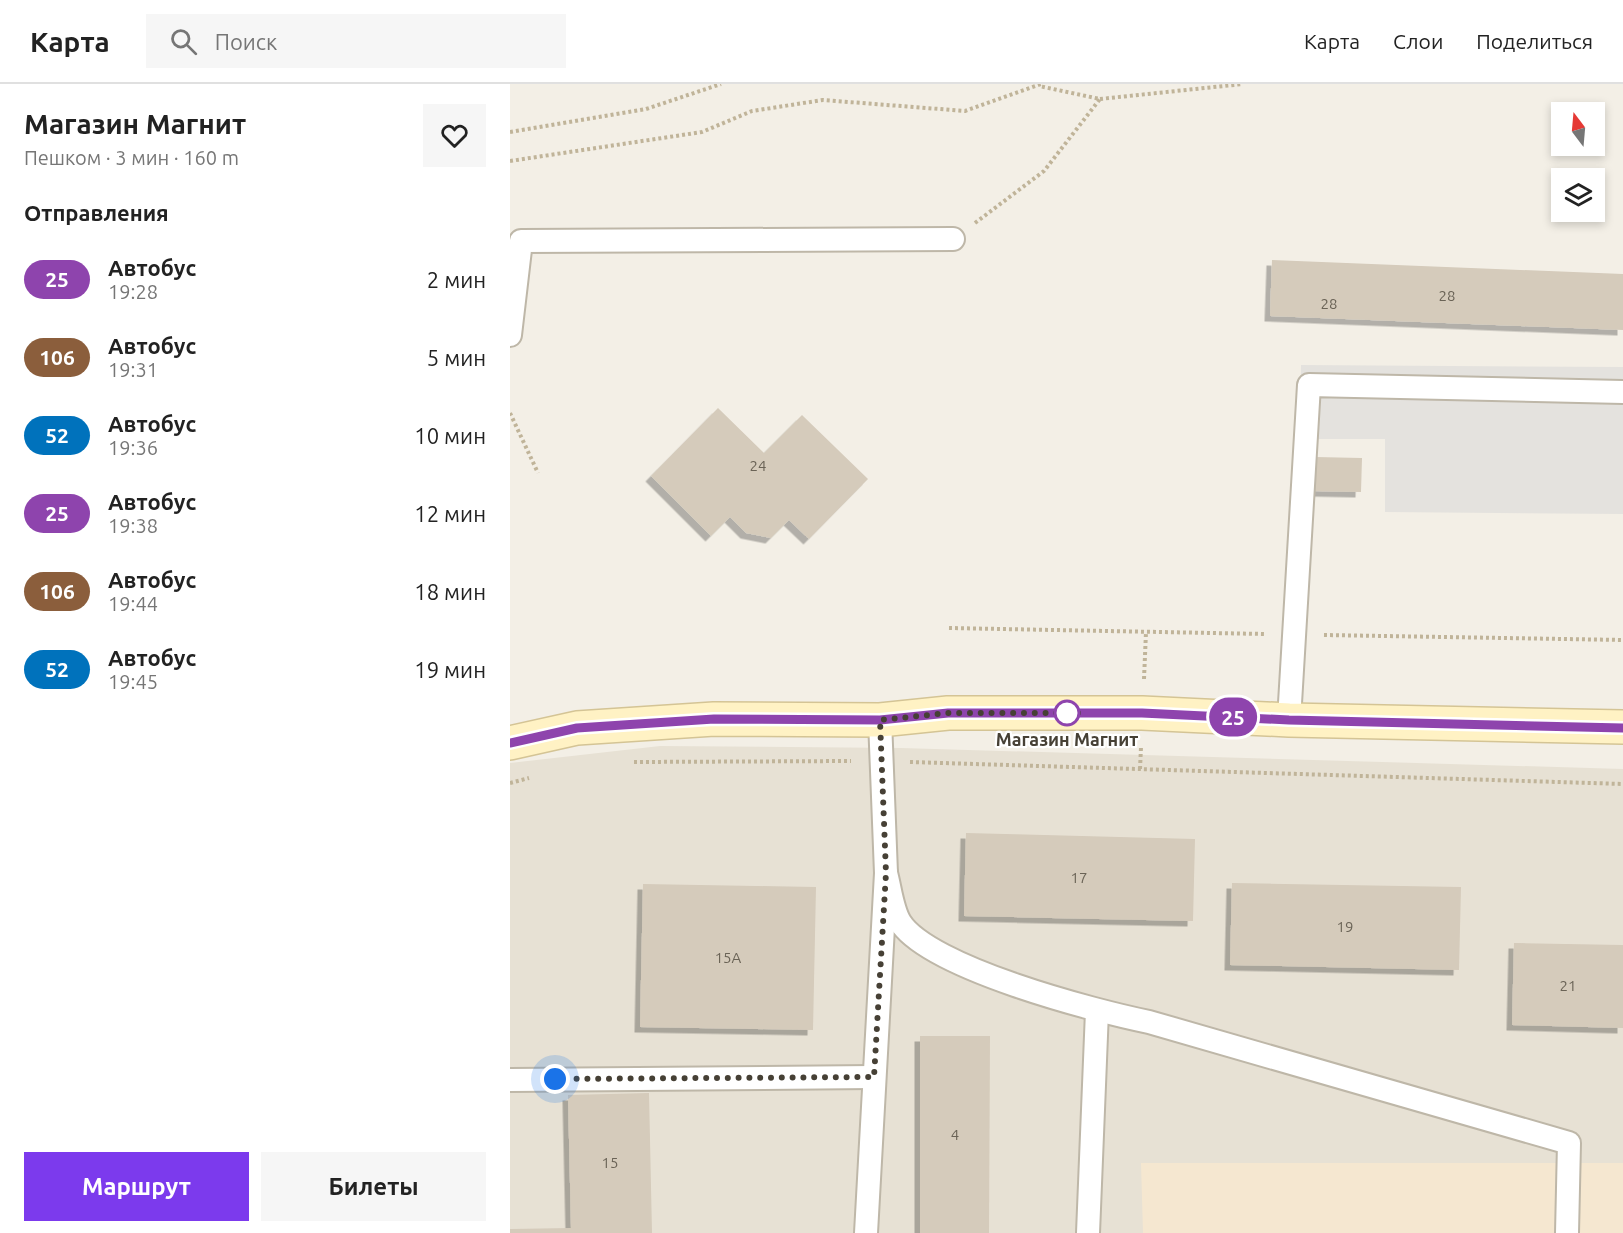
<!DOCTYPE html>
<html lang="ru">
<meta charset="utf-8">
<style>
body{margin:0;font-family:Ubuntu,sans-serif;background:#f6f6f6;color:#222;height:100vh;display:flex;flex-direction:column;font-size:22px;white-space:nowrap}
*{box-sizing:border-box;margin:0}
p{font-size:20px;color:#767676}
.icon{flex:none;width:33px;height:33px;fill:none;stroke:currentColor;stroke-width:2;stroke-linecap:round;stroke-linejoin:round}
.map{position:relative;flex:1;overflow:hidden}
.drawer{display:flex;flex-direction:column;background:#fff;width:510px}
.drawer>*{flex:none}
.badge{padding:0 12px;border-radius:20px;font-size:21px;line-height:39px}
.needle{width:39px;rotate:344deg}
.controls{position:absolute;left:1041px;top:18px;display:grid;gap:12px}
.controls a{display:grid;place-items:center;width:54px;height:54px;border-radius:0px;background:#fff;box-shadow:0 3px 9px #0003;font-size:30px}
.you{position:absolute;width:30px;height:30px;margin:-15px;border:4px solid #fff;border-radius:50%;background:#1a73e8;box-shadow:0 0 0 9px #1a73e833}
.map>.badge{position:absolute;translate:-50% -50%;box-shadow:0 0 0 3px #fff}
h2{padding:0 24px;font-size:22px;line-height:54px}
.round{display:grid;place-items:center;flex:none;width:63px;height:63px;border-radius:0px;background:#f6f6f6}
.summary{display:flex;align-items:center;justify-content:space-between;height:102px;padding:0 24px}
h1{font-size:28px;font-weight:700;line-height:45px}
.button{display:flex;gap:12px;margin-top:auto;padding:12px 24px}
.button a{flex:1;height:69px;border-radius:0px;background:#7c3aed;color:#fff;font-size:24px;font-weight:700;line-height:69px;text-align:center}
.button a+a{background:#f6f6f6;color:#222}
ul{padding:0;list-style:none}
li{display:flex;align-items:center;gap:18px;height:78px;padding:0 24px}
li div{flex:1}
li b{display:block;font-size:22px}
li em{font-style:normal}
li .badge{min-width:66px;font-weight:700;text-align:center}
header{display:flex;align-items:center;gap:36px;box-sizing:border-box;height:84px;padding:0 30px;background:#fff;border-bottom:2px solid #e0e0e0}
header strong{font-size:28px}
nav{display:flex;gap:33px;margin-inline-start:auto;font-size:21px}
.search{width:420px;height:54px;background:#f6f6f6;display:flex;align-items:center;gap:15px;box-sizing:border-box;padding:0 21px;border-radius:0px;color:#767676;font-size:22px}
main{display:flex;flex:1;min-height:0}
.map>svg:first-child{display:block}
</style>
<header>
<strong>Карта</strong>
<div class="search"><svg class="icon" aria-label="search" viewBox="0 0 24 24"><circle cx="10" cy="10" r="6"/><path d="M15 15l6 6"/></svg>Поиск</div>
<nav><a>Карта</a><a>Слои</a><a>Поделиться</a></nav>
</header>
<main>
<section class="drawer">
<div class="summary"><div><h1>Магазин Магнит</h1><p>Пешком · 3 мин · 160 m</p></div><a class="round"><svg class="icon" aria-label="heart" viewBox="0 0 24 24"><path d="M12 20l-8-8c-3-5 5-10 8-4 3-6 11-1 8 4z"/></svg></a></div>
<h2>Отправления</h2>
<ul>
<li><span class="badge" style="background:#8e44ad;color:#fff">25</span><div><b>Автобус</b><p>19:28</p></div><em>2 мин</em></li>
<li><span class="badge" style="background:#8b5e3c;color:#fff">106</span><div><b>Автобус</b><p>19:31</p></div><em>5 мин</em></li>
<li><span class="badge" style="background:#0072bc;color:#fff">52</span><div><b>Автобус</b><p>19:36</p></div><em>10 мин</em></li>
<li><span class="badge" style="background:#8e44ad;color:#fff">25</span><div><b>Автобус</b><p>19:38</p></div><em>12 мин</em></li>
<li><span class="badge" style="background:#8b5e3c;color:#fff">106</span><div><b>Автобус</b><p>19:44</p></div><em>18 мин</em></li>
<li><span class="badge" style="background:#0072bc;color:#fff">52</span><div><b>Автобус</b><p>19:45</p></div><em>19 мин</em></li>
</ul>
<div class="button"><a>Маршрут</a><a>Билеты</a></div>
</section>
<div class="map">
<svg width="1113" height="1149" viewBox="0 0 1113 1149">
<defs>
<filter id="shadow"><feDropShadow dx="-5.5" dy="5.5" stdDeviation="0" flood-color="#0004"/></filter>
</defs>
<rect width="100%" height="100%" fill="#f3efe6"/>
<path fill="#e7e1d4" d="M150,662L391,664L1113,685V1149H0V679Z"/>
<path fill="#f5e7d0" d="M631,1079H1113V1149H633Z"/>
<path fill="#e4e2de" d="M791,281L1113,283V430L875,428V355H790Z"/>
<g fill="#d5cbbb" filter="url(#shadow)">
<path d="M762,176L1113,190V246L760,232Z"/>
<path d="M208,324L254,369L292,331L358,395L299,455L279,436L261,454L236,449L220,433L201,452L141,392Z"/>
<path d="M805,373L852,374L851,408L804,407Z"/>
<path d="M456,749L685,755L683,837L454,832Z"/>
<path d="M722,799L951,803L949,886L720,881Z"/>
<path d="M133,800L306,803L303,946L130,943Z"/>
<path d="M1004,859L1113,861V944L1002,941Z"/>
<path d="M410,952H480L479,1149H410Z"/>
<path d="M139,1009L142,1149H0V1145L61,1144L58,1011Z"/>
</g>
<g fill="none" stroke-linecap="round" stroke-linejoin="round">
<g stroke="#beb7a8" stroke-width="26">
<g id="service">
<path d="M0,251L11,157L443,155"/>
<path d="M779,636L799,301L1113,308"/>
<path d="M376,789C380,803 382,825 390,838C419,884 585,927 639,938L1059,1059L1057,1149"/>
<path d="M0,996L364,993"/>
<path d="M356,1149L376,789L370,636"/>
<path d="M578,1149L587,927"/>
</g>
</g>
<g stroke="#d4c495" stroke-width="36">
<path id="secondary" d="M0,659L67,644L204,635L370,636L438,629H632L779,636L1113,643"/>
</g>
<g stroke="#c0b499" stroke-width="4" stroke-dasharray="3 3" stroke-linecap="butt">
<path d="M590,15L733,0"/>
<path d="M0,48L136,25L211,0"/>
<path d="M0,77L192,48L242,27L313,16L455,27L531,0"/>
<path d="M465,139L534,87L590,15L529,2"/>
<path d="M0,329L28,389"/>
<path d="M439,544L755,550"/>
<path d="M814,551L1113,556"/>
<path d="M634,595L636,548"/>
<path d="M124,678L341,677"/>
<path d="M400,678L1113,700"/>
<path d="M630,685L631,663"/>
<path d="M0,699L19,694"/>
</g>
<use href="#service" stroke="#fff" stroke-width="22"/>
<use href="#secondary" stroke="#fff2c4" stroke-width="33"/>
</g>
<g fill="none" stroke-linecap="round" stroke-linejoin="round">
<g stroke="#fff" stroke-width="14">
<path id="line" d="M0,659L67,644L204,635L370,636L438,629H632L779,636L1113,644"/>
</g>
<use href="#line" stroke="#8e44ad" stroke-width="9"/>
<path stroke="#464035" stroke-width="6" stroke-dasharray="0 10.8" d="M45,995L364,993L376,789L370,636L438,629H568H557"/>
</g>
<circle fill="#fff" stroke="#8e44ad" stroke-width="3" cx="557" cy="629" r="12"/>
<g text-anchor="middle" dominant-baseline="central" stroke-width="4.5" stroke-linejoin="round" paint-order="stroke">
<g font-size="15" fill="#6a6356">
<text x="937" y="211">28</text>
<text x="819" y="219">28</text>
<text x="248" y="381">24</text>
<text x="569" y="793">17</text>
<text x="835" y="842">19</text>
<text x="218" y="873">15А</text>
<text x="1058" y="901">21</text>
<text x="445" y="1050">4</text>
<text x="100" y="1078">15</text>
</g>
<g font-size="18" font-weight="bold" fill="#464035" stroke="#fff">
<text x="557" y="655">Магазин Магнит</text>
</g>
</g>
</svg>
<div class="controls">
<a><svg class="needle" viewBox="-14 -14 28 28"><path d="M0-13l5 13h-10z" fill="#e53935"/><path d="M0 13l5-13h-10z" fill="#767676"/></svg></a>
<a><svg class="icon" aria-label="layers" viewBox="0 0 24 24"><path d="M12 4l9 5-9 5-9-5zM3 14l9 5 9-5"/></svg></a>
</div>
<div class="you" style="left:45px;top:995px"></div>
<b class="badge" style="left:723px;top:633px;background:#8e44ad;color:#fff">25</b>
</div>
</main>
